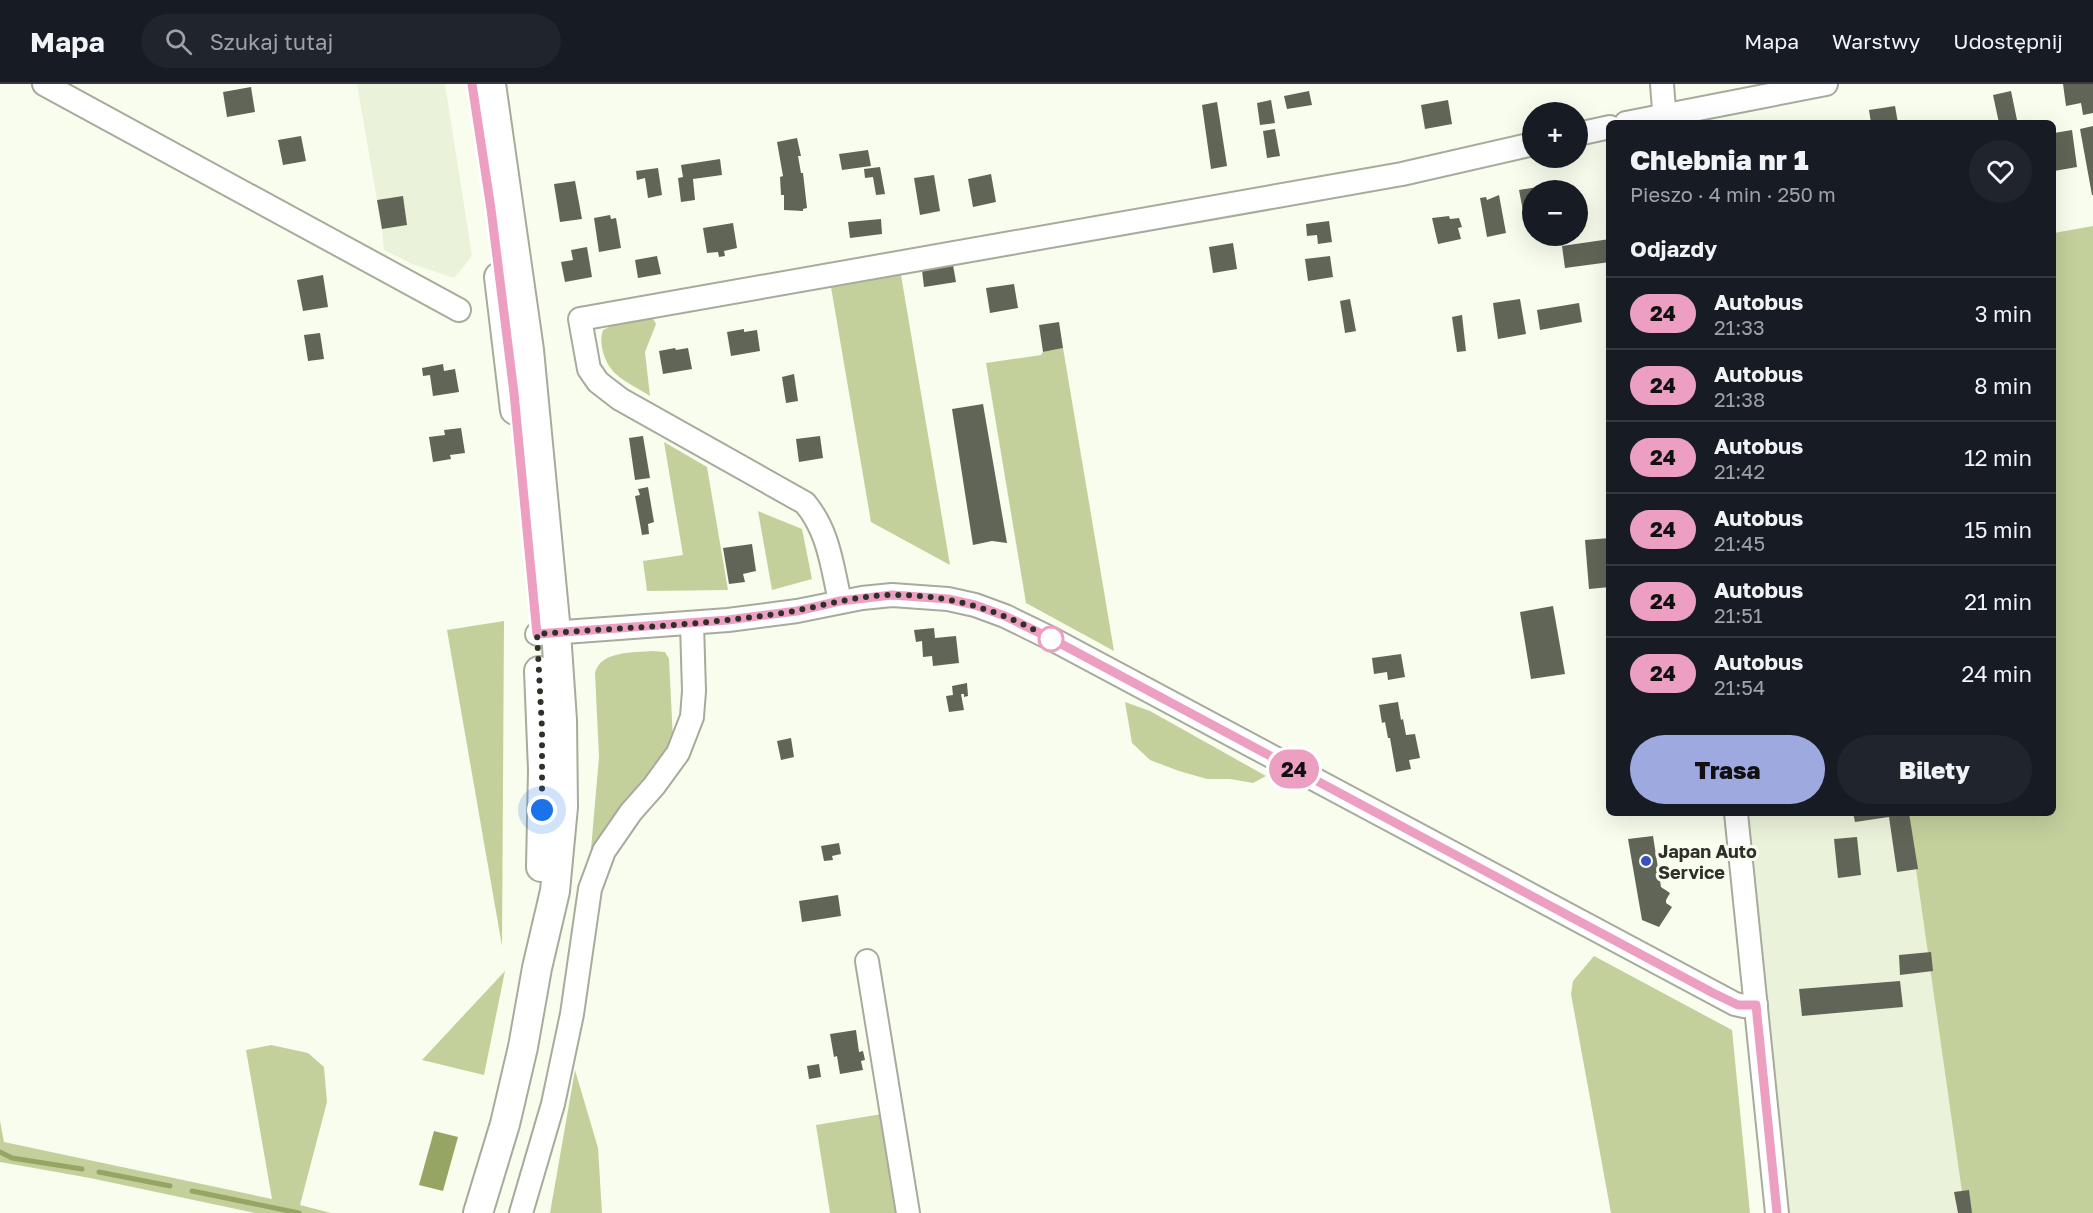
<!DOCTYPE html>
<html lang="pl">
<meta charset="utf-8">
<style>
body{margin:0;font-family:"Golos Text",sans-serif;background:#20242c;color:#f1f3f6;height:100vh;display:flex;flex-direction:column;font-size:22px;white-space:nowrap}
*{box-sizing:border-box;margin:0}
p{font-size:20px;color:#9ea1a6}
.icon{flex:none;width:33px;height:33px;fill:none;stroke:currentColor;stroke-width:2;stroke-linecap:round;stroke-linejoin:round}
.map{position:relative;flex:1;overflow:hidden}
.details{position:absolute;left:1606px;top:36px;width:450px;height:696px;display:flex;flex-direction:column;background:#171b24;border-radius:9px;box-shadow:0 6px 24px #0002}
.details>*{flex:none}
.badge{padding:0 12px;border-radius:20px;font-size:21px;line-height:39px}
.buttons{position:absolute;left:1522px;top:18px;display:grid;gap:12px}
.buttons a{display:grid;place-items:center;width:66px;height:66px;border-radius:50%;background:#171b24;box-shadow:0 6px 24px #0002;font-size:30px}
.you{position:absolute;width:30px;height:30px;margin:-15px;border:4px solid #fff;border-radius:50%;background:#1a73e8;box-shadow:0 0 0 9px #1a73e833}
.map>.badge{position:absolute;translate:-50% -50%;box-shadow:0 0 0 3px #fff}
h2{padding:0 24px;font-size:22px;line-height:54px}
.round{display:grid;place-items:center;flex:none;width:63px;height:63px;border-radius:32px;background:#20242c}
.overview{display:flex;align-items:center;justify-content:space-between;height:102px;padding:0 24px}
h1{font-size:28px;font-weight:800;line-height:45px}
.cta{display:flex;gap:12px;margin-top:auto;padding:12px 24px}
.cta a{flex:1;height:69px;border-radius:36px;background:#9eaadf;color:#111;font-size:24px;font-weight:800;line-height:69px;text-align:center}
.cta a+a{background:#20242c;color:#f1f3f6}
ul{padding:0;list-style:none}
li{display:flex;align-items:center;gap:18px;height:72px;padding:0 24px;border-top:2px solid #363941}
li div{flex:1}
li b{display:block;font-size:22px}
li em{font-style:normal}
li .badge{min-width:66px;font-weight:700;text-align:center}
header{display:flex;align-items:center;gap:36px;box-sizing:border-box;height:84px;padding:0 30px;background:#171b24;border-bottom:2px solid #363941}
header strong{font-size:28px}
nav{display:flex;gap:33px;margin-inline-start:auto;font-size:21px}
.search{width:420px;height:54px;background:#20242c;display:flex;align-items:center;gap:15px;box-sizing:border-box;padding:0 21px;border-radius:33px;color:#9ea1a6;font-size:22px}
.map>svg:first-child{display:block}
</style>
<header>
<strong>Mapa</strong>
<div class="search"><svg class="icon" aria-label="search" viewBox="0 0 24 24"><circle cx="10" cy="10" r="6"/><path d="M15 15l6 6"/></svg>Szukaj tutaj</div>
<nav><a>Mapa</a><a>Warstwy</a><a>Udostępnij</a></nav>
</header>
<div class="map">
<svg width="2093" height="1129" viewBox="0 0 2093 1129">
<rect width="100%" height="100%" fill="#f9fded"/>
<g fill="#ebf2da">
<path d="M357,0H445L472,172L454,194L412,180L384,166L382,145Z"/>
<path d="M1748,729H1908L1965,1129H1788Z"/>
</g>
<g fill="#c3d09c">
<path d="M2093,142V1129H1965L1908,729H2054V149Z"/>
<path d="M901,191L950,481L871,438L831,203Z"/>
<path d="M648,234L653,235L656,240L645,268L650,312C640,305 626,299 617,291C605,281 598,260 603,246L615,240Z"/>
<path d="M1063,264L1114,567L1026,519L986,279L1041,271L1043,268Z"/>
<path d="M664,358L707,383L728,506L647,507L643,477L683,471Z"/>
<path d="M758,427L802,445L812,495L772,506Z"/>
<path d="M504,537L502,862L447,546Z"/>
<path d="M653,567L665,568L669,575L673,656L657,682L590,777L599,673L595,589C601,566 634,569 653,567Z"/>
<path d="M1125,618L1150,627L1266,692L1253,699L1230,695H1207L1179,687L1150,676L1132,659Z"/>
<path d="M1594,872L1732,946L1750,1129H1611L1571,910L1573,897Z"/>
<path d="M505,887L484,991L422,976Z"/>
<path d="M271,961L308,969L324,983L327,1018L300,1121L331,1129H255L90,1094L0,1078V1037L4,1058L272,1115L246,966Z"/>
<path d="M575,986L598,1064L602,1129H550Z"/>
<path d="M888,1029L904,1129H830L816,1041Z"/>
</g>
<path fill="#96a564" d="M434,1047L458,1053L443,1107L419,1101Z"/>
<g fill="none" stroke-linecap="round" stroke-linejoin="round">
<g stroke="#96a564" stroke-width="5">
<path d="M0,1068L12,1074L82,1085"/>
<path d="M99,1088L170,1102"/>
<path d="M192,1107L299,1129"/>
</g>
</g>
<g fill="#616557">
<path d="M2063,0H2093V29L2083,31L2081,19L2066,22Z"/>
<path d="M251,3L255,28L227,33L223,8Z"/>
<path d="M1309,7L1312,21L1287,25L1284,12Z"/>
<path d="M2011,7L2017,36L2010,37L2011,39H1999L1993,11Z"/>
<path d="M1271,16L1275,39L1260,41L1257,19Z"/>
<path d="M1448,16L1452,40L1425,45L1421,21Z"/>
<path d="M1217,18L1227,82L1211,85L1202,21Z"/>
<path d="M1895,22L1898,39H1871L1869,26Z"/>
<path d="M2093,42V111H2092L2080,45Z"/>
<path d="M1275,45L1280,72L1267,74L1263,47Z"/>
<path d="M2072,46L2077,83L2054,87V66H2056L2054,49Z"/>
<path d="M301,52L306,77L283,81L278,56Z"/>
<path d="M797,54L801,72H798L801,89H803L807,124L803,125V127L784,126V111H781L780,93L783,92L777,58Z"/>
<path d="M868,66L871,82L842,86L839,70Z"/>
<path d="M720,75L722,91L693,95L695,116L681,118L678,94L683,93L681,81Z"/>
<path d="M880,83L885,110L876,111L873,93L865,94L864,85Z"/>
<path d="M658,84L662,111L648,114L645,94L637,96L636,87Z"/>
<path d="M991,90L996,118L973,123L968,95Z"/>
<path d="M934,91L940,127L920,131L914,94Z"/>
<path d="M575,97L582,135L560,138L554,100Z"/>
<path d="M1543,102L1544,106H1533V142L1526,143L1519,106Z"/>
<path d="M1499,111L1506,149L1487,153L1480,114L1486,113L1487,116Z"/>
<path d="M403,112L407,141L382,145L377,116Z"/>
<path d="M610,131L611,135L616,134L621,164L599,168L594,134Z"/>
<path d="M1449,132L1450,135L1459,134L1462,143L1458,144L1461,155L1438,160L1432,134Z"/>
<path d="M881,135L882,150L850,154L848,138Z"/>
<path d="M1329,137L1332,158L1318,160L1317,151L1307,152L1306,140Z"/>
<path d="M733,139L737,164L724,167L725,172L719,173L718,168L707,169L703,144Z"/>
<path d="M1610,155V178L1565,184L1562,162Z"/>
<path d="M1233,159L1237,185L1213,189L1209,163Z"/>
<path d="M587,163L592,193L565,198L561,178L573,176L571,166Z"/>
<path d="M657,172L661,190L638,194L635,176Z"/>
<path d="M1330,172L1333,193L1308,197L1305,175Z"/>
<path d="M953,181L956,198L924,203L922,186Z"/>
<path d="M323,191L328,223L303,227L297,196Z"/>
<path d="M1014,200L1018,224L990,229L986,204Z"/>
<path d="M1350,215L1356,247L1345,249L1340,217Z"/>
<path d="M1520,215L1526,250L1498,255L1493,219Z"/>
<path d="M1579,219L1582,238L1540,246L1537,226Z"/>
<path d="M1462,231L1466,267L1457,268L1452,233Z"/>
<path d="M1059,238L1063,264L1043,268L1039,241Z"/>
<path d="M744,245V248L757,246L760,267L731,272L727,248Z"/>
<path d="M320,249L324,275L308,277L304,251Z"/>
<path d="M675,264L676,266L688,264L692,285L663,290L659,267Z"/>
<path d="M443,280L444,287L455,285L459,308L433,312L430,291L423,292L422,284Z"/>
<path d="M794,290L798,317L786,319L782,293Z"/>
<path d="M983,320L1007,459L992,457L973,461L952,325Z"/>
<path d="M461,344L465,369L450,371L451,375L433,378L429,353L445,351L444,346Z"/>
<path d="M643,352L650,394L635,396L629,354Z"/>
<path d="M820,352L823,374L799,378L796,355Z"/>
<path d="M648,403L654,438L648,440L649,450L642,451L635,412L640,411L638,405Z"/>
<path d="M1610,454V503L1589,505L1585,456Z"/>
<path d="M752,460L756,487L743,490L745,498L729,500L723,464Z"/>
<path d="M1553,522L1565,590L1531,595L1520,528Z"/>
<path d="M934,544L935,554L956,552L959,579L933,582L932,572L923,573L922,557L916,558L914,546Z"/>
<path d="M1401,570L1405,593L1388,596L1387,588L1374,590L1372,574Z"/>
<path d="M967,599L968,612L964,613V610H961L964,626L949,628L946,612L953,611L952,602Z"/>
<path d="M1398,618L1401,636L1403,635L1406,651L1415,650L1420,674L1409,676L1411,685L1396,688L1390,654H1388L1385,638L1382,639L1379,621Z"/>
<path d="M791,654L794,673L781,676L777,657Z"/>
<path d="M1853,729H1909L1918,785L1897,788L1889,733L1855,738Z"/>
<path d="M1653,752L1661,803L1670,809L1666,816V819L1672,823L1659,843L1642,836L1628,755Z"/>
<path d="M1857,753L1861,791L1838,794L1834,755Z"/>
<path d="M839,759L841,770L832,772L833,776L824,777L821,762Z"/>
<path d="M838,811L841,832L802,838L799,817Z"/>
<path d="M1931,868L1933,887L1900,891L1899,871Z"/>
<path d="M1900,897L1903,923L1802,932L1799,905Z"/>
<path d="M856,946L859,968L863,967L865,976L861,977L863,986L840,990L837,972L834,973L830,950Z"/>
<path d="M819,980L821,993L809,995L807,982Z"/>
<path d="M1969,1106L1972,1129H1958L1954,1108Z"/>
</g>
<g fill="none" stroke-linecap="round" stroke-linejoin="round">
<g stroke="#a6ab9b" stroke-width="26">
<g id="minor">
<path d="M44,0L459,226"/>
<path d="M1662,0L1665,39"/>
<path d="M1626,39L1826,0"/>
<path d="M1578,50L1610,43"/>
<path d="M840,517C832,482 829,448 805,419L620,315L598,298L589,285L580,235L1402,90L1533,60"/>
<path d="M537,550L728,536L797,527L862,514L892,511L948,515L975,521L1005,532L1052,555L1735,920L1744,922L1756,921"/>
<path d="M1736,729L1777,1129"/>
<path d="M867,877L908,1129"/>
<path d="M521,1129L553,1020L572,930L590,805L604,767L631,728L654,702L678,669L692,633L694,607L692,540"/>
</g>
</g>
<g stroke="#a6ab9b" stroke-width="32">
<g id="major">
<path d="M499,193L515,326"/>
<path d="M539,587L543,686L541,783"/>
<path d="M478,1129L505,1040L523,963L537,884L555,807L563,723L562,636L556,548L529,266L491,0"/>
</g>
</g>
<use href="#minor" stroke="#fff" stroke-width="22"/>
<use href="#major" stroke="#fff" stroke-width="28"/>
</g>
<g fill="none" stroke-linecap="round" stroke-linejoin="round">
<g stroke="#fff" stroke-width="14">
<path id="line" d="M472,0L491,125L514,309L537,550L728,536L797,527L840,517L892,511L948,515L975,521L1005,532L1052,555L1713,909L1738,921H1756L1777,1129"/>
</g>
<use href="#line" stroke="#ec9fc1" stroke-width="9"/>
<path stroke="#2f302a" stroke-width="6" stroke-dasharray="0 10.8" d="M542,726V645L537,550C600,545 664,543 727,536C751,533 776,531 799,526C830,520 861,511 893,511C950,510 1005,528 1051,555"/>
</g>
<circle fill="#fff" stroke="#ec9fc1" stroke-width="3" cx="1051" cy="555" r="12"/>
<circle fill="#3850c2" stroke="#f9fded" stroke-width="2" cx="1646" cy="777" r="6"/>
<g text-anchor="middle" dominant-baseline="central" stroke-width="6" stroke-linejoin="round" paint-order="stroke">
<g font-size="18" font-weight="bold" fill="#2f302a" stroke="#f9fded" text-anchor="start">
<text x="1658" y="767">Japan Auto<tspan x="1658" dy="21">Service</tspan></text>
</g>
</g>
</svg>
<div class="buttons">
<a>+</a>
<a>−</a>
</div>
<div class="you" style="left:542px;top:726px"></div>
<b class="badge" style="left:1294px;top:685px;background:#ec9fc1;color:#111">24</b>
<section class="details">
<div class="overview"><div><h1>Chlebnia nr 1</h1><p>Pieszo · 4 min · 250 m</p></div><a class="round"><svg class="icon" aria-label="heart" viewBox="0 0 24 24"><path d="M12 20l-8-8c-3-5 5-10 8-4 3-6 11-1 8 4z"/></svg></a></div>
<h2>Odjazdy</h2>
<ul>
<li><span class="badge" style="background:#ec9fc1;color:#111">24</span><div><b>Autobus</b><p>21:33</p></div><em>3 min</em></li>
<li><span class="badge" style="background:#ec9fc1;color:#111">24</span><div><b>Autobus</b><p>21:38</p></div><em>8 min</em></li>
<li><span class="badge" style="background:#ec9fc1;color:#111">24</span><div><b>Autobus</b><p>21:42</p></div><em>12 min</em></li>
<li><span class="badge" style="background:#ec9fc1;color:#111">24</span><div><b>Autobus</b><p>21:45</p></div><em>15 min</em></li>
<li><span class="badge" style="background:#ec9fc1;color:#111">24</span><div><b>Autobus</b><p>21:51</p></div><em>21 min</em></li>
<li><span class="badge" style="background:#ec9fc1;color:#111">24</span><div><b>Autobus</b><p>21:54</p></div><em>24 min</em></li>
</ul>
<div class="cta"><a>Trasa</a><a>Bilety</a></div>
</section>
</div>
